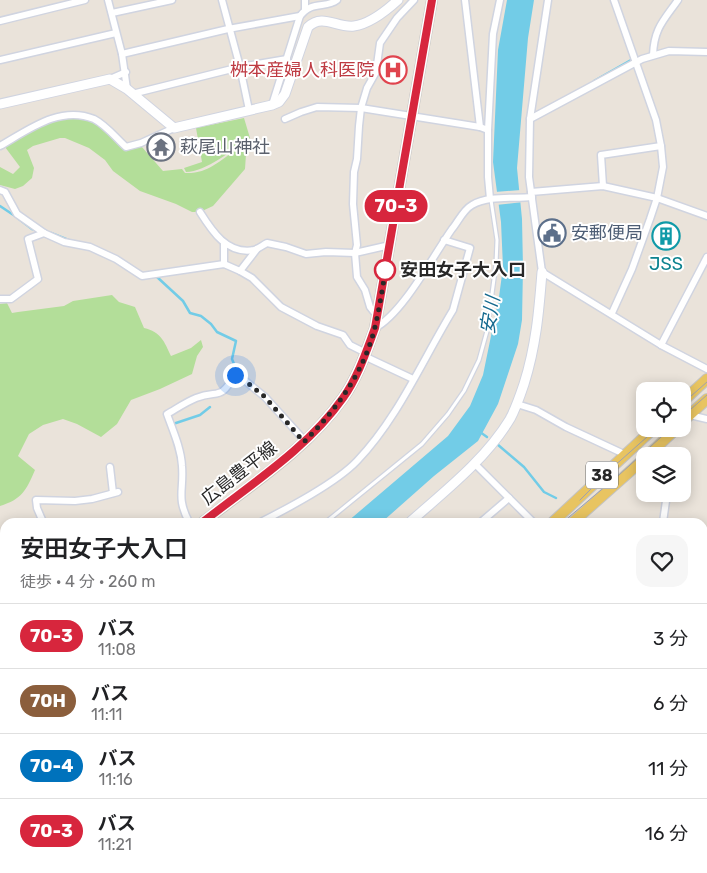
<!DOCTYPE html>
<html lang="ja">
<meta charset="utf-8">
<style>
body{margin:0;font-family:Rubik,"Noto Sans JP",sans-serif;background:#f6f6f6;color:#202124;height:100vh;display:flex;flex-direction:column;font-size:19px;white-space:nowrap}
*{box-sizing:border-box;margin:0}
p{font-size:16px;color:#757577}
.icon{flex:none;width:28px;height:28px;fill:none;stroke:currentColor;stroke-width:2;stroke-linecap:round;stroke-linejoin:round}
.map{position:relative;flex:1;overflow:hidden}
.details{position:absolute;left:0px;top:518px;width:708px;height:356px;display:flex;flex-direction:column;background:#fff;border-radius:15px 15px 0 0;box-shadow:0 2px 12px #0003}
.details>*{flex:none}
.badge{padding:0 10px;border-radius:16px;font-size:18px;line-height:32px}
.fabs{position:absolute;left:636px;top:382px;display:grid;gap:10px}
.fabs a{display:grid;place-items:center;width:55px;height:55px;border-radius:10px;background:#fff;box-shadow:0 2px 12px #0003;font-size:25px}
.you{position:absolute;width:25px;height:25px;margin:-12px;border:4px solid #fff;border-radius:50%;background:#1a73e8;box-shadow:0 0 0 8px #1a73e833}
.map>.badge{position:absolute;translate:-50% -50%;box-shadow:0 0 0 2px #fff}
.round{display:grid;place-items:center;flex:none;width:52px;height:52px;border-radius:15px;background:#f6f6f6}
.overview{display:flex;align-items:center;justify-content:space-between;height:85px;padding:0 20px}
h1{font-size:24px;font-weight:600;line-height:38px}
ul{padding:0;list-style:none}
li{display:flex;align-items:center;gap:15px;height:65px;padding:0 20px;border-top:1px solid #e0e0e0}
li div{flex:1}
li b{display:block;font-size:19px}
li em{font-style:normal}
li .badge{min-width:55px;font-weight:700;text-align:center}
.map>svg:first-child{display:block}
</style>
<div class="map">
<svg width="707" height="873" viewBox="0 0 707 873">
<rect width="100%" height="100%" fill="#eae3da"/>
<g fill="#b3de99">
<path d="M72,117L92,121L128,150L141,146L163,171L182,169L185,173C208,174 219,161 237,149H242L246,154L245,169L213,206L200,212H192L176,204L140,191L113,171L105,160L89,148L65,138H60L33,146L27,150L34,168L32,178L23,186L15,189L0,185V167L13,174L20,167L5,147C27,133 46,119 72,117Z"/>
<path d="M244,118L250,138C233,149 206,172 186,172L184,168L202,162L196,128Z"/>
<path d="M112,295L119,302L135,307L144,328C161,332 164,341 171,356L191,348L201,340L203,347L197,356L192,374L160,389L131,400L117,424L101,437L77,424L63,419L43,425L29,434L18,456L35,470C26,491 22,499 0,506V304L7,303L12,313L18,312L64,306L73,301Z"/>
<path d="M338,869H445L449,873H334Z"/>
</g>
<path fill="#72cce7" d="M507,0H534L528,38L517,168L522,219L523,268L522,320L518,344L498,404L478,441L434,476L382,522H347L448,436L470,406L483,375L499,297L503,267L501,222L493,162L498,50Z"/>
<path fill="#eae3da" d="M521,190L523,202L496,205L495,192Z"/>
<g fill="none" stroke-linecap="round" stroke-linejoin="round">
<g stroke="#72cce7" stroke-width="2.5">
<path d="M594,81L631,60"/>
<path d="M0,206L15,216"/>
<path d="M19,219L32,229L36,230"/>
<path d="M51,233L71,241"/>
<path d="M157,277L183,301L190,313L201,316L211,324L217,332L236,341L232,359L234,364L232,370"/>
<path d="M174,426L173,424L200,415L210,407"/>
<path d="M480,432L487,437"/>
<path d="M497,444L524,467L544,492L556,498"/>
</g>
<g stroke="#d0d4e0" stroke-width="5.5">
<path id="lane" d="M326,522L422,444L448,414L464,391L479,360L487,331L496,264L497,240L491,200"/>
</g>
<g stroke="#d0d4e0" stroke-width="9">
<g id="street">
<path d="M108,0L122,54L127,89"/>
<path d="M222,0L240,67L249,110"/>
<path d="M465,0L480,127"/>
<path d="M548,0L530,119L529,177L542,272L661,345L707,369"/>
<path d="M305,10V0"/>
<path d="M112,13L172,0"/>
<path d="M0,21L85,0"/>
<path d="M122,54L228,29L300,16"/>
<path d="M653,55C654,28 664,20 678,0"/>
<path d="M0,60L116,33"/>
<path d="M110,79L126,72"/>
<path d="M132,94L240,67L287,59"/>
<path d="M272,105L300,16C312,0 326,9 337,0"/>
<path d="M285,119L301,112L317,107L361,108L480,127L488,130"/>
<path d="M530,119L642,59L669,51L707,52"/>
<path d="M0,146C28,130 60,105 94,119C106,125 116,138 126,147L141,143L174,128"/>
<path d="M603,186L601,155L661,146"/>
<path d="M0,190L5,192L17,214L44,233"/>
<path d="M531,192L603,186L657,198L707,216"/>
<path d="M490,199L488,177V130L493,34L500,0"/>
<path d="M200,212C212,231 227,255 254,250C258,249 263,245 267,243L286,247L306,254L326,252L355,253L390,245"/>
<path d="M224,264V243"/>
<path d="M240,271L257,249"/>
<path d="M0,299H11L38,279L28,239L44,233L64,242L90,247L116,259L142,276L224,264L240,271L252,278L281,307L317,326L343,335L350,345L366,353"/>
<path d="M612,313L632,269L650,219L657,198L663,167L661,146L656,120L614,0"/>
<path d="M377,316L370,307L365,290L357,277L355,253L357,245L353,204L354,172L357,159L359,126L361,108L367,88L376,72L380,43L397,18L414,0"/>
<path d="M375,328C403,313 433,256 452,229C458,222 463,210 472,205C489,195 513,199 532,197"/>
<path d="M661,345L707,257"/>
<path d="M364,356L413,379"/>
<path d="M517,404L536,410L566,427L624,454"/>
<path d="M690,415L707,419"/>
<path d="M475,464L533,522"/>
<path d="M110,467L113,493"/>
<path d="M43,522L37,508L36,500L75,501L92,499L118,492"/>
<path d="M189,522C176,497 184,491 182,466C181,448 173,431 167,414C176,409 186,402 196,398C219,389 219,402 235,375H238L265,397L305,441"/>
<path d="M261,522C288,508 336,483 357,461C398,418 422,361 453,310L470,248L444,240"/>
<path d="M481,522L509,498"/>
<path d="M663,522L667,494"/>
<path d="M0,588L5,587"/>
<path d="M702,649L707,636"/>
<path d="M702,660L707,663"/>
<path d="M702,707H707"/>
<path d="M702,851H707"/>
<path d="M542,869L546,873"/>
<path d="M19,873L23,869"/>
<path d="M79,873L86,869"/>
<path d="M261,873L270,869"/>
<path d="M302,873V869"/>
</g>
</g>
<g stroke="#d0d4e0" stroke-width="11">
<g id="secondary">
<path d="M0,104L110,79L127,89L174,128L272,105L279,102L285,94L308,27C323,13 336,28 354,26C370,24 386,11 398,0"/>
<path d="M410,522C445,491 485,460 510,419C516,408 520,396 524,384C536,346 539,311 542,272"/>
<path d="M168,873L171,869"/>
</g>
</g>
<g stroke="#c3c3c3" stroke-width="12">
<g id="primary">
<path d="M682,402L707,379"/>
<path d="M682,422L707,399"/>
<path d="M647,456L676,429"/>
<path d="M203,522C251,485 308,448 343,398C358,377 366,352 375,328L432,0"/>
<path d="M553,522L653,429"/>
<path d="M573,522L645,458"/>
<path d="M0,681L5,677"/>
<path d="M184,873L188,869"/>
<path d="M204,873L208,869"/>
</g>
</g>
<use href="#lane" stroke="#fff" stroke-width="3"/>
<use href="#street" stroke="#fff" stroke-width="6"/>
<use href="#secondary" stroke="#fff" stroke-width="9"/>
<use href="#primary" stroke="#e8c461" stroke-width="10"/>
<g stroke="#9ea1b1" stroke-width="1">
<path d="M682,404L707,382"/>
<path d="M682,417L707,395"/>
<path d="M580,500L612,468L656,429"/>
<path d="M563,522L619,475L670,429"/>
<path d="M191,873L195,869"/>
</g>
</g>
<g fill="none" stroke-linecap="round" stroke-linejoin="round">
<g stroke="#fff" stroke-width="11">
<path id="line" d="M203,522C251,484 308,448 343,398C358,377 366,352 375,328L432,0"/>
</g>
<use href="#line" stroke="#d7263d" stroke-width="8"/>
<path stroke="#282828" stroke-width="5" stroke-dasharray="0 9" d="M235,375H238L265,397L304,442C337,409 364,372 375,327C380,306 383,284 387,262L385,270"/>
</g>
<defs>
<g id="hospital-ring" transform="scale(1.4375)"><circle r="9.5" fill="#fff" stroke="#e0444e" stroke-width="1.5"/><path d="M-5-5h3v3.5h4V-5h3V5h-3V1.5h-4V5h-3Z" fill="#e0444e"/></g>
<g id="temple-ring" transform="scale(1.4375)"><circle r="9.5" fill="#fff" stroke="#6b7280" stroke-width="1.5"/><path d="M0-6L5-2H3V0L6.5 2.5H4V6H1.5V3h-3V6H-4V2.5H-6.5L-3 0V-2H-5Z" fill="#6b7280"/></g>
<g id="civic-ring" transform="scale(1.4375)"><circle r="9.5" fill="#fff" stroke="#5c6f8a" stroke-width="1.5"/><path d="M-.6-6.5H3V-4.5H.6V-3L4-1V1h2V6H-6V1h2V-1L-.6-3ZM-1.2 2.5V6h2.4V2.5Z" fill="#5c6f8a"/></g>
<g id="building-ring" transform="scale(1.4375)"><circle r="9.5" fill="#fff" stroke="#0f9aa8" stroke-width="1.5"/><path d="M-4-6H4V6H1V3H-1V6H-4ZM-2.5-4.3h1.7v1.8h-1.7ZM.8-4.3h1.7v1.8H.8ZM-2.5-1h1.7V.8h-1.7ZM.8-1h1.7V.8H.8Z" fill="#0f9aa8"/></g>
</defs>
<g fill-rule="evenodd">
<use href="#hospital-ring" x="393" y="70"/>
<use href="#temple-ring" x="161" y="147"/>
<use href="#civic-ring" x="552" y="233"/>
<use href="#building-ring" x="666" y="236"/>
</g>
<circle fill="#fff" stroke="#d7263d" stroke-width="2.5" cx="385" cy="270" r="10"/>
<g text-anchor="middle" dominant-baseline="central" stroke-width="4" stroke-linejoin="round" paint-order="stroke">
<rect fill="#fff" stroke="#686868" stroke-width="1" x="586" y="461.5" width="32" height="27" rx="4"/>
<g font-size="16" font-weight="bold" fill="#282828">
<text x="602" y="475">38</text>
</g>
<g font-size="18" fill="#be3a42" stroke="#fff" text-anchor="end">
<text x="374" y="70">桝本産婦人科医院</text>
</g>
<g font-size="18" fill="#5b616d" stroke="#fff" text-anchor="start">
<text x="180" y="147">萩尾山神社</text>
</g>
<g font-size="18" fill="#4e5e75" stroke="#fff" text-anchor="start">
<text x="571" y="233">安郵便局</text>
</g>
<g font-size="18" fill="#0d838f" stroke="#fff">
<text x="666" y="264">JSS</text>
</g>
<g font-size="18" font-weight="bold" fill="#282828" stroke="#fff" text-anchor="start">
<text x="400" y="270">安田女子大入口</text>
</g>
<g font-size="18" fill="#282828" stroke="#fff">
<text transform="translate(239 473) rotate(-38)">広島豊平線</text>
</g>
<g font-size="19" font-style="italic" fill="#156a8f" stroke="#fff">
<text transform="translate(490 315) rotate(-81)">安川</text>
</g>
</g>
</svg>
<div class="fabs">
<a><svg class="icon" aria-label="locate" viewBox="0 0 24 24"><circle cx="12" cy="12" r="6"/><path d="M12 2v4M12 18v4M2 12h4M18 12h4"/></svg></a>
<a><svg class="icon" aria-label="layers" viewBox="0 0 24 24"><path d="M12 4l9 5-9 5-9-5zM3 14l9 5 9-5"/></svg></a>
</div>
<div class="you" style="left:235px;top:375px"></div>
<b class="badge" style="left:396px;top:206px;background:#d7263d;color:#fff">70-3</b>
<section class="details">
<div class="overview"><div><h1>安田女子大入口</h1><p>徒歩 · 4 分 · 260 m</p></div><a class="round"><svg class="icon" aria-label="heart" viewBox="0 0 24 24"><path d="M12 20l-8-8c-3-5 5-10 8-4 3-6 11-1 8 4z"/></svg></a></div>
<ul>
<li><span class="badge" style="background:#d7263d;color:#fff">70-3</span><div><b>バス</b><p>11:08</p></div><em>3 分</em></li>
<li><span class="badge" style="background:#8b5e3c;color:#fff">70H</span><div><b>バス</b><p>11:11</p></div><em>6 分</em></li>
<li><span class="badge" style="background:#0072bc;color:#fff">70-4</span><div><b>バス</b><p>11:16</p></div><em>11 分</em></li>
<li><span class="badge" style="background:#d7263d;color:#fff">70-3</span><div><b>バス</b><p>11:21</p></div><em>16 分</em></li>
</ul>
</section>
</div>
